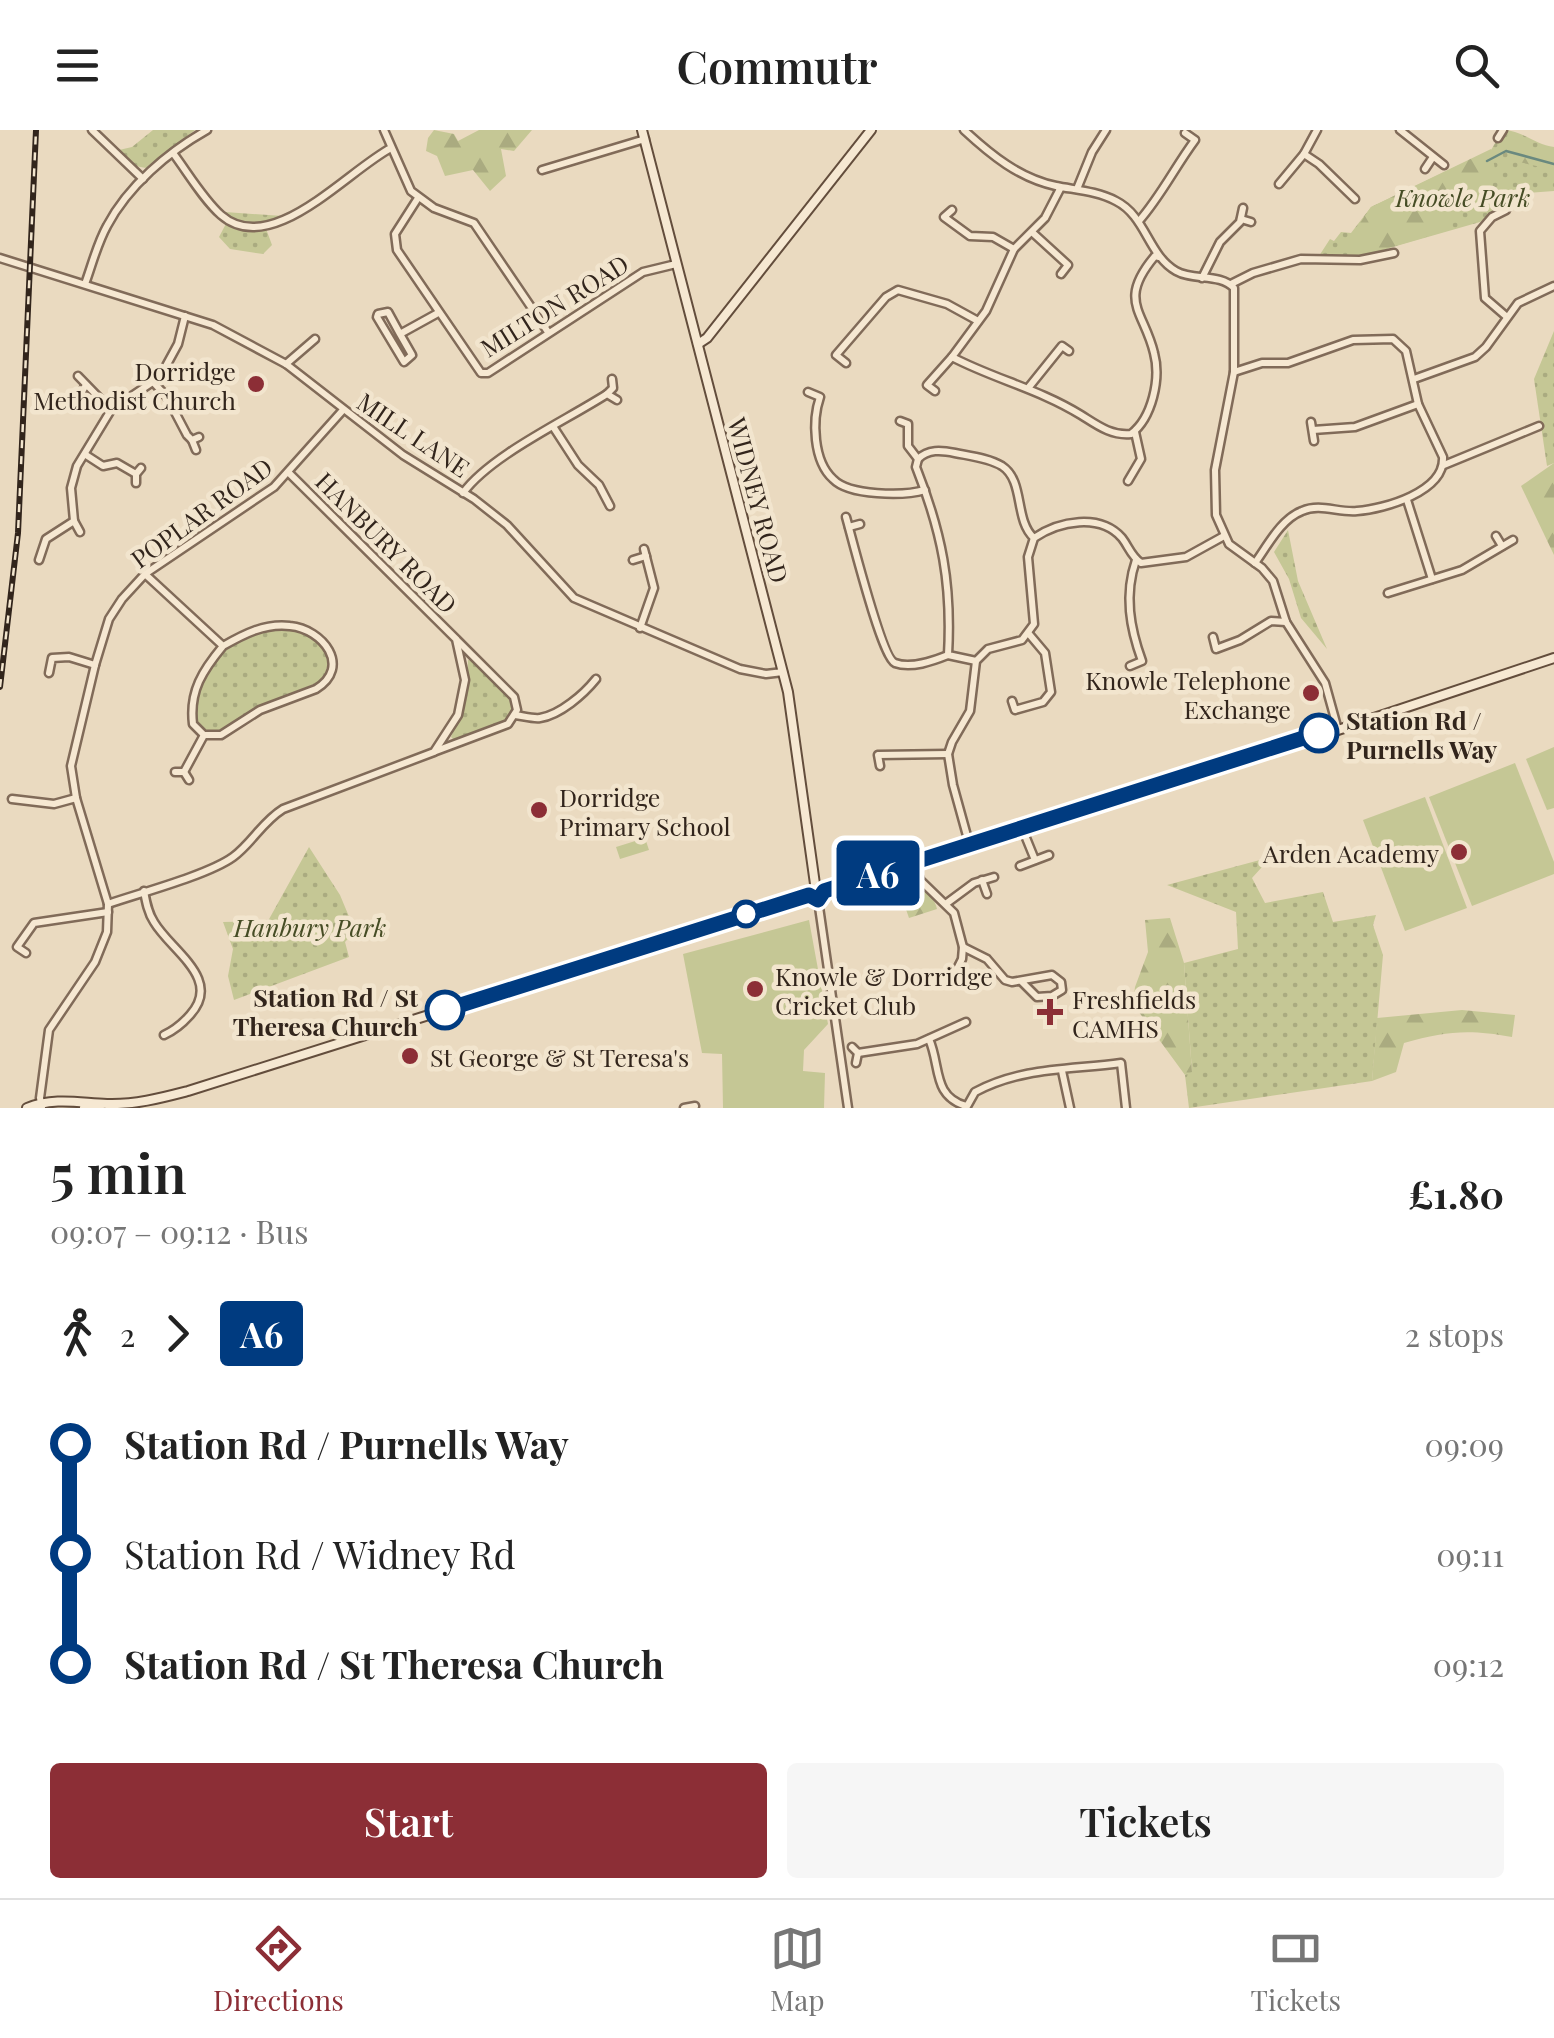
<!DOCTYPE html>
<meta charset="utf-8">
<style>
body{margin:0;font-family:"Playfair Display",serif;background:#f6f6f6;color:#222;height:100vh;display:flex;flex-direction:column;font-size:38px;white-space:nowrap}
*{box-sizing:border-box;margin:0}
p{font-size:32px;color:#767676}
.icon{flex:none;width:55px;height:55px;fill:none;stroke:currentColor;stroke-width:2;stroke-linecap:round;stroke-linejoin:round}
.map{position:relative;height:978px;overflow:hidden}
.details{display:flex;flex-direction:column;background:#fff;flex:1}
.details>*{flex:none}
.badge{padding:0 20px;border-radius:8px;font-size:35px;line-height:65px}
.map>.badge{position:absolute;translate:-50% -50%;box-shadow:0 0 0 5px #fff}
.legs{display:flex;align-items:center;gap:15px;height:110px;padding:0 50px;font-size:32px}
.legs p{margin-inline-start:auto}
.summary{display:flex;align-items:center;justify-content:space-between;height:170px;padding:0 50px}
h1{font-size:55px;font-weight:600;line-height:75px}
.cta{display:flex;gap:20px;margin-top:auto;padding:20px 50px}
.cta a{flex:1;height:115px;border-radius:10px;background:#8c2e36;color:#fff;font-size:40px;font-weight:600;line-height:115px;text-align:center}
.cta a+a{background:#f6f6f6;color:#222}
ul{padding:0 50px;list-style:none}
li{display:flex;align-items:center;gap:35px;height:110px;font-size:38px}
li i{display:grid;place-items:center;width:15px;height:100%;margin:0 12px;background:currentColor}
li i::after{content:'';width:25px;height:25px;margin:-12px;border:8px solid;border-radius:50%;background:#fff}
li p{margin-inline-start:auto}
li:first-child i{background:linear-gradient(#0000 50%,currentColor 0)}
li:last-child i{background:linear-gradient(currentColor 50%,#0000 0)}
header{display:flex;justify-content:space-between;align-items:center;height:130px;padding:0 50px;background:#fff;font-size:45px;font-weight:600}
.tabs{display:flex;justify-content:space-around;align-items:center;height:140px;border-top:2px solid #e0e0e0;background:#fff;font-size:28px;color:#767676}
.tabs a{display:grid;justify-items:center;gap:5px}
.tabs .on{color:#8c2e36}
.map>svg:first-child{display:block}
</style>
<header><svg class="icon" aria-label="menu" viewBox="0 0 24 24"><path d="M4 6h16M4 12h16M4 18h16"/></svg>Commutr<svg class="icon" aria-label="search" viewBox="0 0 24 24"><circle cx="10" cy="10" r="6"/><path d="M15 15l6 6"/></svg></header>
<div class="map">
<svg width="1554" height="978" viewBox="0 0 1554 978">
<defs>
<pattern id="grass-dots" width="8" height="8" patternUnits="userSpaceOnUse" patternTransform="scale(2.5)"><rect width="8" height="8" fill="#c5c795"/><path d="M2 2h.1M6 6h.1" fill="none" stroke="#aaab80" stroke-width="1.8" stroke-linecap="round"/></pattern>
<pattern id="forest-firs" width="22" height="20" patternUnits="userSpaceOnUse" patternTransform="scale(2.5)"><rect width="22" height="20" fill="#c5c795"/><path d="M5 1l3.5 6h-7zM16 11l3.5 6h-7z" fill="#aaab80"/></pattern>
</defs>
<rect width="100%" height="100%" fill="#eadac0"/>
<g fill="url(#grass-dots)">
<path d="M153,0H195L146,38L135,36L119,20L132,17Z"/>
<path d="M1503,0C1522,0 1535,15 1554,17V61L1515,64L1494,71L1497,79L1480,92L1358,127L1319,126L1330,109L1334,111L1341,102L1351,103L1371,77L1491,20Z"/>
<path d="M225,82L283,86L265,96L272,115L263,124L230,119L219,107L229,88Z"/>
<path d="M1554,201V333L1547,336L1534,249Z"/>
<path d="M1288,400L1298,451L1327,519L1301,488L1289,449L1274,422Z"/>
<path d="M275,499C300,500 317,504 330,527L323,550L253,580L222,602H205C196,593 195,585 196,572C201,530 237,507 275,499Z"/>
<path d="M468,530L475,531L511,567L514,579L508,592L455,611L451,607L467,567Z"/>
<path d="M309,717L340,765L355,801L345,812L349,827L234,870L228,846L233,819L223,792L268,791Z"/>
<path d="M1271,727L1252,748L1265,773L1323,762L1333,792L1376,785L1373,795L1383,825L1372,951L1189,978L1185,945L1192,941L1184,833L1238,819L1236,782L1167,755Z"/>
</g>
<g fill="url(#forest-firs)">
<path d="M434,0L454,4L458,11L479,0H532L514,21L501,19L506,46L490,61L473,40L445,46L437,26L426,21L428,8Z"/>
<path d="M1514,11L1554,25V40L1519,32L1508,18Z"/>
<path d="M1491,19L1495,39L1480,59L1456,75L1446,101L1358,127L1343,118L1371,77Z"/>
<path d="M1554,333V425L1521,356Z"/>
<path d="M894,745C911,751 933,761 937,779L909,788Z"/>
<path d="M1170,788L1184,833L1192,942L1185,945L1133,874L1135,857L1148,822L1145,790Z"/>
<path d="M1462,880L1515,885L1512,907C1469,899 1446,901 1404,913L1396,942L1372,951L1377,888Z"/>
</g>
<g fill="#c5c795">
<path d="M1554,617V678L1547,680L1526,629Z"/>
<path d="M1515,633L1554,732V744L1472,776L1429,667Z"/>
<path d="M1425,667L1467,778L1405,801L1363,690Z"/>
<path d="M645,708L649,720L620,729L616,717Z"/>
<path d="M809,790L828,894L804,920L803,941L825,943L824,978H723L722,924L702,923L683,824Z"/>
</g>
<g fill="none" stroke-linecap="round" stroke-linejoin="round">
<path stroke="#6a897f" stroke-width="2.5" d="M1487,31L1506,21L1554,34"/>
<g stroke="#816b59" stroke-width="11">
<g id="street">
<path d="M92,0L143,49"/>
<path d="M384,0L411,61L434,78L474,93L548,202"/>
<path d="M964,0C991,25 1019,48 1056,56C1076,60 1097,61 1116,71C1146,86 1148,125 1176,141C1193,151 1220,143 1234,158V242L1215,340L1216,385L1229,414L1262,438L1273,451L1286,492L1325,553L1338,600"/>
<path d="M1400,0L1444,35"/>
<path d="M1498,8L1503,0"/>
<path d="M173,23C188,43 203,69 221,85C271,129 347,41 391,18"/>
<path d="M1304,24L1319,34L1355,69"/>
<path d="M1425,39L1433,27"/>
<path d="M542,40L645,9"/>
<path d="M1279,54L1304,24L1317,0"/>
<path d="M1058,57L1060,59L1045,88L1014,119L986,181L952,227C994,249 1039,259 1081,285C1097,295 1111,306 1131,304C1152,288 1161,249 1154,223C1144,181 1117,171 1155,126L1159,127"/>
<path d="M1077,59L1092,22L1106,0"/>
<path d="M418,68L395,104L397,120L481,243H488L643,142L676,134"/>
<path d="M1501,70L1506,80L1492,87L1480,101L1485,168L1507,187"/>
<path d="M952,80L944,87L970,106L993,107L1014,119"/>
<path d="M1241,89L1251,92"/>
<path d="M1139,91C1161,66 1175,37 1195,10L1185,3"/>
<path d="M1033,103L1068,135L1061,144"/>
<path d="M0,128L213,195L286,234L403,325L474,369L507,395L574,468L740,539L766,544L783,542"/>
<path d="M1202,148L1220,112L1240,92L1243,78"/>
<path d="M85,154C92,135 97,114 107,96C128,56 168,22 207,0"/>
<path d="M1231,154L1253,143L1301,129L1360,130L1394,123"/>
<path d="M400,204L388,182L378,184L377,187L404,232L412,225L400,204L438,183"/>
<path d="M846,233L836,225L886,167L898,160L947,174L978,191"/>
<path d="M286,234L315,209"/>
<path d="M1234,242L1262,233H1288L1353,210L1393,209L1406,221L1418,274L1443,327C1445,362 1384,379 1357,381C1339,383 1320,373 1302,381C1281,389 1268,415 1255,433"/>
<path d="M78,246L111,280"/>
<path d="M1414,249L1475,227L1486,217L1518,173L1554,156"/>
<path d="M154,253L167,267L187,305L192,310L199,307"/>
<path d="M1029,257L1062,216L1069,221"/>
<path d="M935,261L927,255L952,227"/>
<path d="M808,262L820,267C812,290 813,331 833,349C849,366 904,366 925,360"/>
<path d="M607,264L613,258L612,249"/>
<path d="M73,276L86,255"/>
<path d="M900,291L908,294V316L918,329L916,337C942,403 952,454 948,525L976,531"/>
<path d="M1311,292L1314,311"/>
<path d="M554,298L578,335L599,355L610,376"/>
<path d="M1313,300L1355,297L1418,274"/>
<path d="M192,310L196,320"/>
<path d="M86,325L103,336L117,333L136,344"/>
<path d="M918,329C928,319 941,320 955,323C970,326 989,328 1002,336C1025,351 1014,390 1034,408"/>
<path d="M1444,335L1539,296"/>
<path d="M1128,351L1141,329L1135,302"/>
<path d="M136,353V344L141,338"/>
<path d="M463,363C491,325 565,291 607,264L617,270"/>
<path d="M1407,370L1432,449"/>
<path d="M846,387C852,408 882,528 895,533C911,539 933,531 948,525"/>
<path d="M74,391L80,402"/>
<path d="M849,397L860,394"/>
<path d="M1496,406L1502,416"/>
<path d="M39,430L46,409L74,391L71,358L77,336L111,280L160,247L178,214L185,186"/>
<path d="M633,430L646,426"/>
<path d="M145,444L223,516C244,504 265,493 290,496C323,499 352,537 316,559L260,580L221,605H204L193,594C189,561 203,540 223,516"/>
<path d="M1388,463L1462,440L1513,410"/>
<path d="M640,498L654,458L644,419"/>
<path d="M1213,507L1216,519L1240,510L1271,491L1286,492"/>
<path d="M1130,536L1142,531C1130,498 1124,465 1136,430"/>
<path d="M49,543L52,528L69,527L95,535"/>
<path d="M1012,571L1015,580L1043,572L1051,562L1045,523L1029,504"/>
<path d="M515,585C523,586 533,589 540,588C560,585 584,564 596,549"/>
<path d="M436,621L508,594L517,580L514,567L457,510"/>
<path d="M880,636L878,625L948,624"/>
<path d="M175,642H184L189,650"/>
<path d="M184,642L204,605"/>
<path d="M12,669L54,674L76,668"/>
<path d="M1022,698L1035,730"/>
<path d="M969,713L953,655L948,624L952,612L970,581L976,531L988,519L1022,510L1034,494L1028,427L1034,408C1059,391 1100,383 1122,408C1129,417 1131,426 1141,433L1186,427L1224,406"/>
<path d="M914,732L920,750L954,783L963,817L962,829L953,847"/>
<path d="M1020,736L1049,725"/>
<path d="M982,750L987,764"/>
<path d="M144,761C146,772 148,783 154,792C171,821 223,849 190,885C182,894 175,900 164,905"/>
<path d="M818,770L848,978"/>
<path d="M947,773L974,753L994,747"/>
<path d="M108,774C140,763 208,745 233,727C252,713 262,692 283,679L434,622L458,585L465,550L456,509L289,343"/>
<path d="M963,817L987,829L1005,850L1012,852L1052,845L1061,852L1062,860L1052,866L1037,867L1021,851"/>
<path d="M26,823L17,817L34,793L108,782"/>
<path d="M929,909C941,936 932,966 966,976"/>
<path d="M852,917L858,923L856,933"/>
<path d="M858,923L917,914L966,892"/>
<path d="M1062,941L1070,978"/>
<path d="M42,978L40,968L49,900L95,832L107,802L108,774L76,668L71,636L95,535L109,489L122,469L145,444L274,357L343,280"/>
<path d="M684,978L695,976"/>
<path d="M966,978L975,962C1022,937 1069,940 1121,933L1126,978"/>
</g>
</g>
<g stroke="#634d3c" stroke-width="12">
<g id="secondary">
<path d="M642,0L788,562L815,754"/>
<path d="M698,214L707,208L871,0"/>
<path d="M809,765L818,770L824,761L1325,601L1338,600L1554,528"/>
<path d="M27,978C55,967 79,973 107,974C135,975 161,968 188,961L809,765"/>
<path d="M84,978L100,976"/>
</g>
</g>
<use href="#street" stroke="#f6e8d2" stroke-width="6"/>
<use href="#secondary" stroke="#f6e8d2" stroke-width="8"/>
<g stroke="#32251c" stroke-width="6">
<path id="rail" d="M0,557L18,403L36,0"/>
</g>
<use href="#rail" stroke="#f2e5ce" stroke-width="2.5" stroke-dasharray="8" stroke-linecap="butt"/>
</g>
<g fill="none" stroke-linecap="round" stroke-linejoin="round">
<g stroke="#fff" stroke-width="22">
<path id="line-1" d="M445,880L809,765L818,770L824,761L1319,603"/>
</g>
<use href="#line-1" stroke="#003b80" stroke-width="15"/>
</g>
<g fill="#8c2e36" stroke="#f2e5ce" stroke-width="4">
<circle cx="256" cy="254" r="10"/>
<circle cx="1311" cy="563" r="10"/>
<circle cx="539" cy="680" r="10"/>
<circle cx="1459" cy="722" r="10"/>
<circle cx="755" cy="859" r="10"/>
<path d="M1045 867h10v10h10v10h-10v10h-10v-10h-10v-10h10z"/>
<circle cx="410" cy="926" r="10"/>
</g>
<g fill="#fff" stroke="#003b80" stroke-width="5">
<circle cx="1319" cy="603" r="18"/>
<circle cx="746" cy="784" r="12"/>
<circle cx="445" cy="880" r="18"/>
</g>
<g text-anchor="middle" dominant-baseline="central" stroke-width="9" stroke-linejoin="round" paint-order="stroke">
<g font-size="25" font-style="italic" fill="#464d25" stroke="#f2e5ce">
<text x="1463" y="66">Knowle Park</text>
<text x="310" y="796">Hanbury Park</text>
</g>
<g font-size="25" fill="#32251c" stroke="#f2e5ce">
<text transform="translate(554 175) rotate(-32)">MILTON ROAD</text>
<text transform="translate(414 304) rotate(34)">MILL LANE</text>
<text transform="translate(759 370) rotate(75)">WIDNEY ROAD</text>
<text transform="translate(201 382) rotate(-36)">POPLAR ROAD</text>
<text transform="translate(387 412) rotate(45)">HANBURY ROAD</text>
</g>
<g font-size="25" fill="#32251c" stroke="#f2e5ce" text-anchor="start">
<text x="236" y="240" text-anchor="end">Dorridge<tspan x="236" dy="29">Methodist Church</tspan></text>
<text x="1291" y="549" text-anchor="end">Knowle Telephone<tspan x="1291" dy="29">Exchange</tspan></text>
<text x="559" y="666">Dorridge<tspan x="559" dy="29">Primary School</tspan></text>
<text x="1439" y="722" text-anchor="end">Arden Academy</text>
<text x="775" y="845">Knowle &amp; Dorridge<tspan x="775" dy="29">Cricket Club</tspan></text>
<text x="1072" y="868">Freshfields<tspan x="1072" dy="29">CAMHS</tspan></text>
<text x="430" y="926">St George &amp; St Teresa's</text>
</g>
<g font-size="25" font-weight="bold" fill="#32251c" stroke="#f2e5ce" text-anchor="start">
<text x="1346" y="589">Station Rd /<tspan x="1346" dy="29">Purnells Way</tspan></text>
<text x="418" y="866" text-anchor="end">Station Rd / St<tspan x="418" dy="29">Theresa Church</tspan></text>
</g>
</g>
</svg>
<b class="badge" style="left:878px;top:743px;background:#003b80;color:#fff">A6</b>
</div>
<section class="details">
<div class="summary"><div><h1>5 min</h1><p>09:07 – 09:12 · Bus</p></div><b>£1.80</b></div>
<div class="legs"><svg class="icon" aria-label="walk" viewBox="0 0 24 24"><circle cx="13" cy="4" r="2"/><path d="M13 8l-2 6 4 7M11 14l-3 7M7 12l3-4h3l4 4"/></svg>2<svg class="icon" aria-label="forward" viewBox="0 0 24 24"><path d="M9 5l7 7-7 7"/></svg><b class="badge" style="background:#003b80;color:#fff">A6</b><p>2 stops</p></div>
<ul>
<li><i style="color:#003b80"></i><b>Station Rd / Purnells Way</b><p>09:09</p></li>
<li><i style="color:#003b80"></i><span>Station Rd / Widney Rd</span><p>09:11</p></li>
<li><i style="color:#003b80"></i><b>Station Rd / St Theresa Church</b><p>09:12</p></li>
</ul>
<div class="cta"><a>Start</a><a>Tickets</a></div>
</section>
<nav class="tabs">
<a class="on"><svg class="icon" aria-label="directions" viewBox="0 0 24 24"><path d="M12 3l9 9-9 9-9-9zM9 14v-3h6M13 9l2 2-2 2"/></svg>Directions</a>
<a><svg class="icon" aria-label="map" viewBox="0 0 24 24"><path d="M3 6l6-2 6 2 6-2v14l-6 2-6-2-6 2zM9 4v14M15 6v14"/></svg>Map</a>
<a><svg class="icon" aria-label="tickets" viewBox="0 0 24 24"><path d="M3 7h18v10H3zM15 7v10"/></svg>Tickets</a>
</nav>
